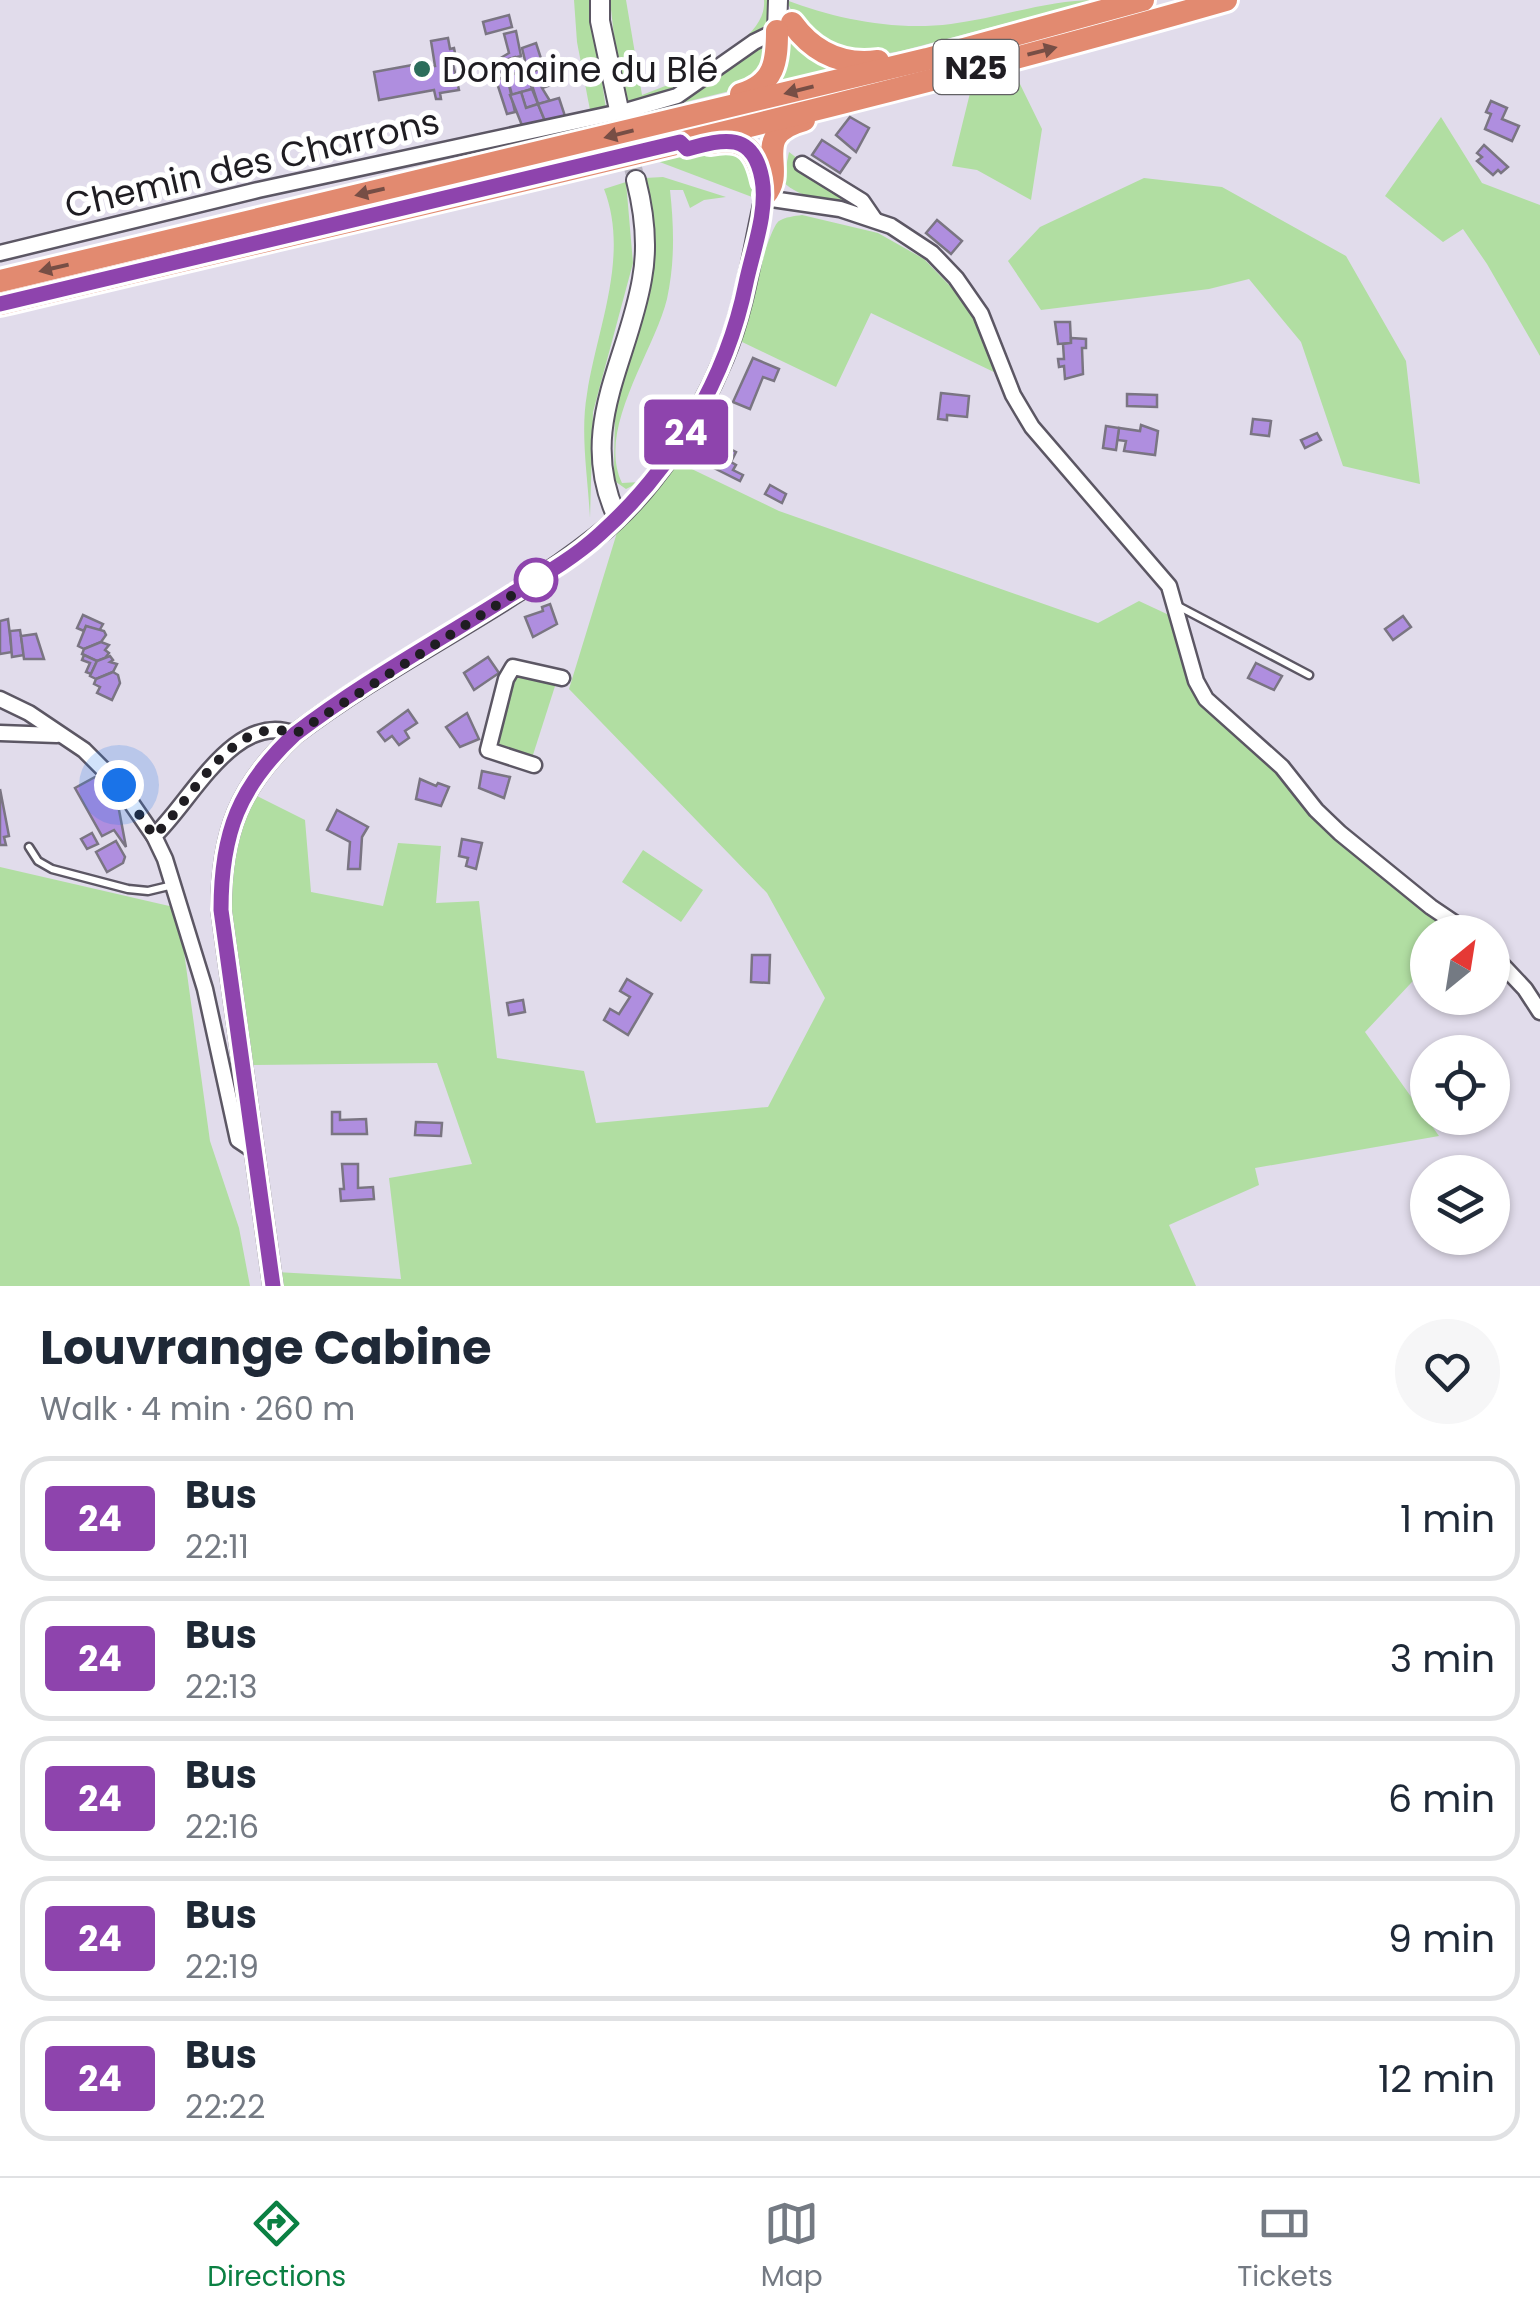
<!DOCTYPE html>
<meta charset="utf-8">
<style>
body{margin:0;font-family:Poppins,sans-serif;background:#f6f6f7;color:#1f2937;height:100vh;display:flex;flex-direction:column;font-size:38px;white-space:nowrap}
*{box-sizing:border-box;margin:0}
p{font-size:32px;color:#747a83}
.icon{flex:none;width:55px;height:55px;fill:none;stroke:currentColor;stroke-width:2;stroke-linecap:round;stroke-linejoin:round}
.map{position:relative;height:1286px;overflow:hidden}
.side{display:flex;flex-direction:column;background:#fff;flex:1}
.side>*{flex:none}
.badge{padding:0 20px;border-radius:8px;font-size:35px;line-height:65px}
.needle{width:65px;rotate:30deg}
.tools{position:absolute;left:1410px;top:915px;display:grid;gap:20px}
.tools a{display:grid;place-items:center;width:100px;height:100px;border-radius:50%;background:#fff;box-shadow:0 2px 8px #0004;font-size:50px}
.you{position:absolute;width:50px;height:50px;margin:-25px;border:8px solid #fff;border-radius:50%;background:#1a73e8;box-shadow:0 0 0 15px #1a73e833}
.map>.badge{position:absolute;translate:-50% -50%;box-shadow:0 0 0 5px #fff}
.round{display:grid;place-items:center;flex:none;width:105px;height:105px;border-radius:52px;background:#f6f6f7}
.headline{display:flex;align-items:center;justify-content:space-between;height:170px;padding:0 40px}
h1{font-size:48px;font-weight:700;line-height:75px}
ul{padding:0;list-style:none}
li{display:flex;align-items:center;gap:30px;height:125px;margin:0 20px 15px;padding:0 20px;border:5px solid #e0e1e3;border-radius:30px}
li div{flex:1}
li b{display:block;font-size:38px}
li em{font-style:normal}
li .badge{min-width:110px;font-weight:700;text-align:center}
.dock{display:flex;justify-content:space-around;align-items:center;height:140px;border-top:2px solid #e0e1e3;background:#fff;font-size:28px;color:#747a83}
.dock a{display:grid;justify-items:center;gap:5px}
.dock .active{color:#0b8043}
.map>svg:first-child{display:block}
</style>
<div class="map">
<svg width="1540" height="1286" viewBox="0 0 1540 1286">
<rect width="100%" height="100%" fill="#e1dceb"/>
<g fill="#b1dea2">
<path d="M574,0H590L606,109L590,110L577,42Z"/>
<path d="M610,0H626L642,95L691,76L692,82L668,92L627,103L616,55Z"/>
<path d="M764,0H772V16L768,23L694,80L693,75L701,73V69C723,53 767,32 764,0Z"/>
<path d="M786,0C836,19 894,31 951,24C1000,18 1046,0 1095,0L901,51L860,58L800,27Z"/>
<path d="M789,32L840,66L783,80L784,35Z"/>
<path d="M757,45H766L771,58L746,87L653,110L702,87Z"/>
<path d="M1018,80L1042,129L1031,200L977,170L952,166L971,89Z"/>
<path d="M1441,117L1482,183L1540,205V356L1487,264L1463,229L1443,242L1385,196Z"/>
<path d="M717,147L744,151L757,193L752,197L657,161Z"/>
<path d="M789,152L851,200L850,202C828,202 800,198 783,182Z"/>
<path d="M663,177L726,197L704,200L690,208L683,190H670C674,227 675,262 667,299C654,352 596,429 622,483L640,482L626,489L616,482L611,469L614,468L615,411L653,271L655,237L645,178Z"/>
<path d="M1144,178L1222,187L1346,256L1406,361L1420,484L1343,466L1301,342L1249,279L1209,289L1041,310L1008,261L1040,227Z"/>
<path d="M626,182L633,263L593,412L590,518C588,478 580,434 587,394C597,328 630,256 604,189Z"/>
<path d="M802,215L878,233L924,259L975,312L998,374L871,313L836,387L738,340C744,321 769,227 779,221C785,217 795,216 802,215Z"/>
<path d="M673,460L779,511L1098,623L1139,601L1169,615L1199,694L1457,932H1428L1427,966L1365,1032L1439,1136L1255,1168L1259,1185L1169,1225L1196,1286H278L276,1272L401,1279L389,1178L472,1164L437,1063L251,1065L226,874L241,819L255,795L305,820L311,892L383,906L398,843L441,846L436,903L479,901L497,1058L584,1071L596,1123L768,1107L825,998L767,893L569,689L619,526Z"/>
<path d="M515,673L556,683L532,758L494,748Z"/>
<path d="M643,850L703,890L681,922L622,882Z"/>
<path d="M0,867L178,908L210,1141L239,1228L250,1286H0Z"/>
</g>
<g fill="#af8edf" stroke="#7a7582" stroke-width="2.5">
<path d="M509,15L512,27L486,34L483,22Z"/>
<path d="M516,31L521,56L506,60L502,67L494,62L509,53L504,34Z"/>
<path d="M448,38L450,49L454,48L457,63L453,64L459,90L440,93L441,99H436L434,90L379,100L374,72L429,62L430,67L435,66L431,41Z"/>
<path d="M536,43L544,68L528,73L522,48Z"/>
<path d="M515,57L520,72L507,76L494,68L493,62L502,67L506,60Z"/>
<path d="M695,57L698,72L688,74L685,59Z"/>
<path d="M548,66L554,84L542,88L550,101L538,104L528,73Z"/>
<path d="M527,70L532,89L512,95L507,76Z"/>
<path d="M507,76L515,112L507,114L496,80Z"/>
<path d="M532,89L538,104L526,108L521,92Z"/>
<path d="M521,92L526,108L538,104L545,121L523,128L510,95Z"/>
<path d="M559,98L565,116L545,121L538,104Z"/>
<path d="M1491,101L1507,108L1502,119L1519,126L1512,141L1485,129L1491,114L1486,112Z"/>
<path d="M850,117L869,128L856,152L836,135Z"/>
<path d="M822,140L850,158L840,173L812,155Z"/>
<path d="M1484,145L1508,167L1501,173L1498,170L1493,175L1477,161L1482,157L1477,153Z"/>
<path d="M937,220L962,241L951,254L926,233Z"/>
<path d="M1055,322H1070L1071,343L1058,344Z"/>
<path d="M1071,338L1086,339V348H1082L1083,374L1065,379L1064,366L1059,367L1058,359H1064L1063,344L1071,343Z"/>
<path d="M753,358L779,369L774,381L763,377L750,409L733,402Z"/>
<path d="M941,393L969,396L967,417L947,415V420L938,419Z"/>
<path d="M1127,394L1157,395V407L1127,406Z"/>
<path d="M1253,419L1271,421L1269,436L1251,434Z"/>
<path d="M1141,425L1158,431L1155,455L1124,451L1126,441L1117,440L1119,428L1140,431Z"/>
<path d="M1106,426L1119,428L1116,450L1103,448Z"/>
<path d="M1317,433L1321,440L1305,448L1301,440Z"/>
<path d="M707,437L736,452L731,462L736,465L733,470L743,475L740,481L710,466L713,461L698,453Z"/>
<path d="M770,485L786,494L782,503L765,494Z"/>
<path d="M550,604L557,624L533,637L525,617L543,611L542,607Z"/>
<path d="M83,615L103,624L99,631L86,626L84,631L77,628Z"/>
<path d="M1403,616L1411,627L1393,640L1385,629Z"/>
<path d="M8,619L12,652L0,654V621Z"/>
<path d="M86,626L104,631L106,635L101,642L84,649L78,646Z"/>
<path d="M20,630L24,655L12,657L10,631Z"/>
<path d="M36,634L44,659H24L21,636Z"/>
<path d="M101,642L109,645L105,650L109,653L105,658L97,661L82,654L84,649Z"/>
<path d="M84,655L97,661L91,674L86,672L90,663L82,660Z"/>
<path d="M110,656L113,660L110,662L117,664L113,672L96,679L90,676L97,661Z"/>
<path d="M488,657L499,673L474,690L464,673Z"/>
<path d="M1256,663L1282,676L1274,690L1248,678Z"/>
<path d="M113,672L118,675L120,683L112,700L97,693L100,687L94,684L96,679Z"/>
<path d="M408,710L417,723L405,731L409,738L399,745L392,736L385,741L378,732Z"/>
<path d="M467,713L479,739L460,747L446,727Z"/>
<path d="M482,771L510,777L504,798L479,788Z"/>
<path d="M95,777L106,787L119,810L126,847L114,830L102,836L75,788Z"/>
<path d="M420,779L436,786L438,783L449,787L441,806L416,799Z"/>
<path d="M0,789L9,836L4,837L6,845H0Z"/>
<path d="M337,810L368,827L362,837L360,869H348L350,842L327,830Z"/>
<path d="M92,833L98,844L87,849L81,839Z"/>
<path d="M462,839L482,843L476,869L466,866L468,858L459,856Z"/>
<path d="M116,841L125,857L123,863L107,872L96,852Z"/>
<path d="M752,955H770L769,983L751,982Z"/>
<path d="M627,979L652,994L628,1035L604,1020L610,1009L619,1014L630,997L620,991Z"/>
<path d="M523,1000L525,1012L509,1015L507,1003Z"/>
<path d="M332,1112H340V1120L366,1119L367,1134H332Z"/>
<path d="M416,1122L442,1123L441,1136L415,1135Z"/>
<path d="M342,1164H358V1188L373,1187L374,1199L341,1201L340,1189H344Z"/>
</g>
<g fill="none" stroke-linecap="round" stroke-linejoin="round">
<path stroke="#bab6c3" stroke-width="18" stroke-dasharray="18 9" stroke-linecap="butt" d="M618,105L636,180"/>
<g stroke="#5c5764" stroke-width="11">
<g id="service">
<path d="M1178,606L1309,675"/>
<path d="M29,847L38,861L52,869L128,889L148,891L173,885"/>
</g>
</g>
<g stroke="#5c5764" stroke-width="19">
<g id="minor">
<path d="M802,164L862,201L875,220"/>
<path d="M765,198L840,209L891,226L932,253L956,278L981,314L1013,395L1032,427L1169,586L1196,681L1206,699L1282,767L1316,810L1340,833L1431,907L1468,932"/>
<path d="M0,253L258,190L629,110L677,96L754,42L782,28"/>
<path d="M0,699L29,713L84,750L119,785L154,836"/>
<path d="M0,733L57,735"/>
<path d="M534,765L488,750L506,679L513,667L562,678"/>
<path d="M1492,954L1525,989L1540,1012"/>
<path d="M253,1150L238,1140L205,989L165,859L154,836C191,802 234,710 295,734"/>
</g>
</g>
<g stroke="#5c5764" stroke-width="22">
<g id="tertiary">
<path d="M600,0V21L618,105"/>
<path d="M777,31L778,0"/>
<path d="M617,517C576,430 628,362 642,279C648,247 644,211 636,180"/>
<path d="M273,1286L221,910C221,833 239,786 295,734C391,661 502,611 596,537C650,495 698,421 724,358C746,306 752,250 765,195"/>
</g>
</g>
<g stroke="#fff" stroke-width="28">
<g id="trunk">
<path d="M792,23C813,52 841,66 878,61"/>
<path d="M741,94C775,84 777,61 777,31"/>
<path d="M710,143C744,136 756,149 763,181"/>
<path d="M765,195C788,169 748,135 804,120"/>
<path d="M0,281L927,59L1143,0"/>
<path d="M0,304C409,206 822,116 1226,0"/>
</g>
</g>
<use href="#service" stroke="#fff" stroke-width="6"/>
<use href="#minor" stroke="#fff" stroke-width="14"/>
<use href="#tertiary" stroke="#fff" stroke-width="18"/>
<use href="#trunk" stroke="#e28a70" stroke-width="22"/>
</g>
<defs><path id="oneway-solid" d="M-6-.8H1V-3.2L6.5 0L1 3.2V.8H-6Z" transform="scale(2.5)"/></defs>
<g fill="#774e45">
<use href="#oneway-solid" transform="translate(1042 51) rotate(-14)"/>
<use href="#oneway-solid" transform="translate(799 90) rotate(166)"/>
<use href="#oneway-solid" transform="translate(619 134) rotate(166)"/>
<use href="#oneway-solid" transform="translate(370 192) rotate(167)"/>
<use href="#oneway-solid" transform="translate(54 268) rotate(167)"/>
</g>
<g fill="none" stroke-linecap="round" stroke-linejoin="round">
<g stroke="#fff" stroke-width="22">
<path id="line" d="M0,304L680,142L687,149C724,139 753,131 762,179C768,211 753,250 746,283C727,378 673,469 600,534C574,558 542,576 512,594C440,640 363,682 295,734C239,786 221,833 221,910L273,1286"/>
</g>
<use href="#line" stroke="#8e44ad" stroke-width="15"/>
<path stroke="#1f1d22" stroke-width="10" stroke-dasharray="0 18" d="M119,785L154,836C191,802 234,710 295,734L536,580"/>
</g>
<circle fill="#2c6d5b" stroke="#fff" stroke-width="4" cx="422" cy="69" r="10"/>
<circle fill="#fff" stroke="#8e44ad" stroke-width="5" cx="536" cy="580" r="20"/>
<g text-anchor="middle" dominant-baseline="central" stroke-width="10" stroke-linejoin="round" paint-order="stroke">
<rect fill="#fff" stroke="#626164" stroke-width="2.5" x="933.5" y="40" width="85" height="54" rx="8"/>
<g font-size="32" font-weight="bold" fill="#1f1d22">
<text x="976" y="67">N25</text>
</g>
<g font-size="35" fill="#1f1d22" stroke="#fff" text-anchor="start">
<text x="442" y="69">Domaine du Blé</text>
</g>
<g font-size="35" fill="#1f1d22" stroke="#fff">
<text transform="translate(252 163) rotate(-13)">Chemin des Charrons</text>
</g>
</g>
</svg>
<div class="tools">
<a><svg class="needle" viewBox="-14 -14 28 28"><path d="M0-13l5 13h-10z" fill="#e53935"/><path d="M0 13l5-13h-10z" fill="#747a83"/></svg></a>
<a><svg class="icon" aria-label="locate" viewBox="0 0 24 24"><circle cx="12" cy="12" r="6"/><path d="M12 2v4M12 18v4M2 12h4M18 12h4"/></svg></a>
<a><svg class="icon" aria-label="layers" viewBox="0 0 24 24"><path d="M12 4l9 5-9 5-9-5zM3 14l9 5 9-5"/></svg></a>
</div>
<div class="you" style="left:119px;top:785px"></div>
<b class="badge" style="left:686px;top:432px;background:#8e44ad;color:#fff">24</b>
</div>
<section class="side">
<div class="headline"><div><h1>Louvrange Cabine</h1><p>Walk · 4 min · 260 m</p></div><a class="round"><svg class="icon" aria-label="heart" viewBox="0 0 24 24"><path d="M12 20l-8-8c-3-5 5-10 8-4 3-6 11-1 8 4z"/></svg></a></div>
<ul>
<li><span class="badge" style="background:#8e44ad;color:#fff">24</span><div><b>Bus</b><p>22:11</p></div><em>1 min</em></li>
<li><span class="badge" style="background:#8e44ad;color:#fff">24</span><div><b>Bus</b><p>22:13</p></div><em>3 min</em></li>
<li><span class="badge" style="background:#8e44ad;color:#fff">24</span><div><b>Bus</b><p>22:16</p></div><em>6 min</em></li>
<li><span class="badge" style="background:#8e44ad;color:#fff">24</span><div><b>Bus</b><p>22:19</p></div><em>9 min</em></li>
<li><span class="badge" style="background:#8e44ad;color:#fff">24</span><div><b>Bus</b><p>22:22</p></div><em>12 min</em></li>
</ul>
</section>
<nav class="dock">
<a class="active"><svg class="icon" aria-label="directions" viewBox="0 0 24 24"><path d="M12 3l9 9-9 9-9-9zM9 14v-3h6M13 9l2 2-2 2"/></svg>Directions</a>
<a><svg class="icon" aria-label="map" viewBox="0 0 24 24"><path d="M3 6l6-2 6 2 6-2v14l-6 2-6-2-6 2zM9 4v14M15 6v14"/></svg>Map</a>
<a><svg class="icon" aria-label="tickets" viewBox="0 0 24 24"><path d="M3 7h18v10H3zM15 7v10"/></svg>Tickets</a>
</nav>
